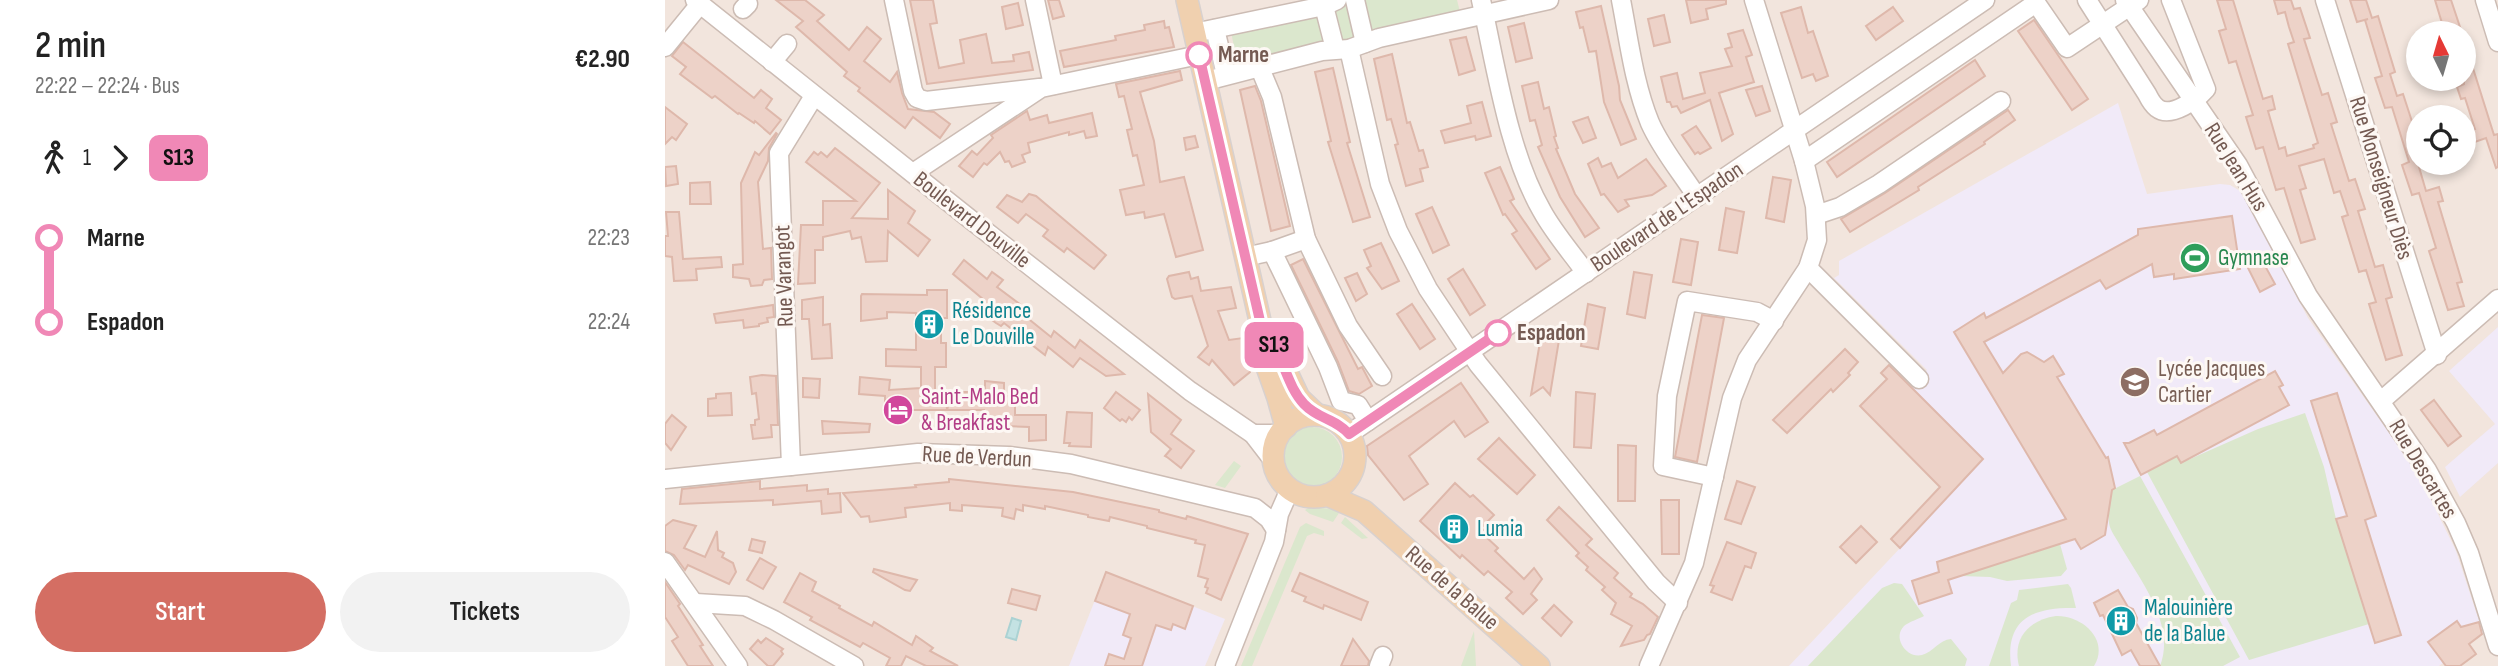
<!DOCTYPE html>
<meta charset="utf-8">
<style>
body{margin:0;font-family:"Sofia Sans Condensed",sans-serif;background:#f2f2f2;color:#222;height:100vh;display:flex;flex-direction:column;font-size:26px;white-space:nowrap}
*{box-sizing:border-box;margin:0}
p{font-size:23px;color:#767676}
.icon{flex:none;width:38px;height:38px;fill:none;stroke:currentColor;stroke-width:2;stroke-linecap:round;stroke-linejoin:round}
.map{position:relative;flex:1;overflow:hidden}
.details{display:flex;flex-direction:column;background:#fff;width:665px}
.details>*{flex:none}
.badge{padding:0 14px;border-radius:10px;font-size:24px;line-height:46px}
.needle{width:46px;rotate:355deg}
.controls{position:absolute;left:1741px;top:21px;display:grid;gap:14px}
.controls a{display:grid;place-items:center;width:70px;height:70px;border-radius:50%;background:#fff;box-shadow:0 4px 10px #0003;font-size:35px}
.map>.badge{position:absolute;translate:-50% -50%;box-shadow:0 0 0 4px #fff}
.legs{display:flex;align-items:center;gap:10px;height:77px;padding:0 35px;font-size:23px}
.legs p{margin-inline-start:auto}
.headline{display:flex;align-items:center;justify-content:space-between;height:119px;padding:0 35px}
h1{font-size:38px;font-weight:600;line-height:52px}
.button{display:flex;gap:14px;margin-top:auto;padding:14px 35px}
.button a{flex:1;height:80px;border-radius:42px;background:#d46e63;color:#fff;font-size:28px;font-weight:600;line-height:80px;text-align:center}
.button a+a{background:#f2f2f2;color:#222}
ul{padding:0 35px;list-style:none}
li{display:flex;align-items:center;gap:24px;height:84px;font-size:26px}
li i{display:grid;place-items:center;width:10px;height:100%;margin:0 9px;background:currentColor}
li i::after{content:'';width:18px;height:18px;margin:-9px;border:5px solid;border-radius:50%;background:#fff}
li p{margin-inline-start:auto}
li:first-child i{background:linear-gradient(#0000 50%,currentColor 0)}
li:last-child i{background:linear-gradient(currentColor 50%,#0000 0)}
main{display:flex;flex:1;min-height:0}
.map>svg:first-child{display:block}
</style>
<main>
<section class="details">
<div class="headline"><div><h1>2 min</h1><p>22:22 – 22:24 · Bus</p></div><b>€2.90</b></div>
<div class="legs"><svg class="icon" aria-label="walk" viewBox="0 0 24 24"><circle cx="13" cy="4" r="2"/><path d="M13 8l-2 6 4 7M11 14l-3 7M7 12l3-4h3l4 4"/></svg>1<svg class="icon" aria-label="forward" viewBox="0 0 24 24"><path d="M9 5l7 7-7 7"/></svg><b class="badge" style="background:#f088b6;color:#111">S13</b></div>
<ul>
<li><i style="color:#f088b6"></i><b>Marne</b><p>22:23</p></li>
<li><i style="color:#f088b6"></i><b>Espadon</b><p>22:24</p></li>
</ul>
<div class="button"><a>Start</a><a>Tickets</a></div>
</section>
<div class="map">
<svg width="1833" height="666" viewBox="0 0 1833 666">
<rect width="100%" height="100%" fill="#fbf4ed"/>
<path fill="#f2e5dd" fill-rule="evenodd" d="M0,0H1833V666H0ZM1754,33H1799V79H1754ZM1754,117H1799V163H1754Z"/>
<g fill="#f1eaf8">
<path d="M1453,103L1482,194L1555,184L1565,185L1577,192L1643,318L1755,477L1791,551L1818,633L1774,666H1124L1318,460L1246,386L1262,370L1169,278L1174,275V261Z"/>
<path d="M1833,327V463L1795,497L1780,467L1830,424L1784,371Z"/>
<path d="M441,572L560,619L540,666H404Z"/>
</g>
<g fill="#dbe7cd">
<path d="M696,0H792L796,16L704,36Z"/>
<path d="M678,3H685L694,39L677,45L668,6Z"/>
<path d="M654,12L661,45L573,66L566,32Z"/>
<path d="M1640,413L1659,467L1671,519L1704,624L1584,660L1482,472L1512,456L1516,463L1593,429Z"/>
<circle cx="647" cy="457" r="30"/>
<path d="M569,461L576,466L560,488L550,485Z"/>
<path d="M1475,476L1575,657L1558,666H1495C1511,625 1476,581 1456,547C1452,539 1445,531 1444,523C1443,512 1446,501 1447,490Z"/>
<path d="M645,507L668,509L674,513L668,522L645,514L640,510Z"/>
<path d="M680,517L703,538L697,539L676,523Z"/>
<path d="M641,523L659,531V536L649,533L642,536L587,666H576L635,527Z"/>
<path d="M1395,544L1402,569L1396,576L1342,581L1325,577L1296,576Z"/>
<path d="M1229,583L1237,584L1259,616C1253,619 1244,622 1239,626C1227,638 1242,659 1257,655C1268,652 1274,640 1286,639L1302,659L1300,666H1143L1217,588Z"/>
<path d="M1403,584L1406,588L1411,608C1369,607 1340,618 1346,666H1324L1346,603L1352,600L1354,590Z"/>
<path d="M1391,616C1417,615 1445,640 1429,666H1354C1347,638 1364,620 1391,616Z"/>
<path d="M809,631L811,666H796Z"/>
</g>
<path fill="#c4e2e3" stroke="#abd2d3" stroke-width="2" d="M347,618L356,621L351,640L341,637Z"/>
<g fill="#edd2c8" stroke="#deb8ab" stroke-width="2">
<path d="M111,0H140L159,15L152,21L184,50L202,27L216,39L199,61L225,82L232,72L237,93L243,109L269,112L285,124L275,138L248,117L240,128L193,91L195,88L179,76L182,72L131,27L138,21Z"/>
<path d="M245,0H268L272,23L265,24L274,68L299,63L295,40L321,34L327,63L349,61L348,55L364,52L368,70L262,84Z"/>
<path d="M383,0H394L399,16L388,19Z"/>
<path d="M1021,0H1061V4L1041,9L1043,19L1026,23Z"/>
<path d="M1552,0H1568L1598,99L1607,96L1610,109L1603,111L1614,149L1620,147L1622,156L1649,148L1648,145L1653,143L1623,44L1629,42L1624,27L1620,12L1613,14L1609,0H1626L1629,9L1635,8L1645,38L1639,39L1657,95L1663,93L1672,122L1666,124L1684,181L1690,179L1700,209L1693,211L1710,267L1718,265L1727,297L1721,299L1737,355L1721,360L1704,304L1711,302L1701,270L1694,272L1677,217L1683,215L1675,191L1669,193L1659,159L1634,166L1641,188L1635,190L1650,239L1636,243L1619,188L1611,190L1598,147L1591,149L1581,117L1588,115L1571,61L1564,63L1554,31L1561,29Z"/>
<path d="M1685,0H1701L1707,18L1713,16L1730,72L1725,74L1732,96L1738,94L1754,143V167L1761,191L1774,187L1778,201L1773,202L1797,282L1792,283L1799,306L1783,310L1764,251L1771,248L1754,193L1747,195L1737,165L1744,162L1727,107L1720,108L1710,78L1717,76L1700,20L1703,19L1692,22Z"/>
<path d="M1770,0H1786L1797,33H1780Z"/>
<path d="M353,3L358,25L341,29L337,7Z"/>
<path d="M936,6L954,86L955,100L971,139L956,145L939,102L931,51L924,52L918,27L915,28L911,12Z"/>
<path d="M1136,7L1143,33L1148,31L1163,76L1151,81L1148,74L1137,78L1116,13Z"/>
<path d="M1228,7L1238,21L1211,40L1201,26Z"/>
<path d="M999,15L1005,42L989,46L983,19Z"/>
<path d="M1369,20L1423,99L1407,110L1353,31Z"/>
<path d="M499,21L500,28L504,27L509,47L399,67L395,51L451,40L450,36L480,30L479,25Z"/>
<path d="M859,23L867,58L851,62L843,27Z"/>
<path d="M1078,30L1087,55L1081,57L1089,82L1054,93L1068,134L1057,141L1045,100L1016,113L1012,106L1007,107L1005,102H1002L996,77L1012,73L1018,99L1040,93L1035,73L1067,66L1060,49L1067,47L1063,34Z"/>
<path d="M801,37L810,70L794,75L785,40Z"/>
<path d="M18,42L89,98L96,90L107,99L101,108L116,120L105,134L90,121L89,123L74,113L73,114L50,96L47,98L15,74L21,67L7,56Z"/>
<path d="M1799,46H1801L1829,135L1833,134V167L1831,168L1821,138L1807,143L1804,131L1810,129L1800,98L1796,99L1792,87L1799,84Z"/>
<path d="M727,54L742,123L745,122L754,151L758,150L763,167L755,169L758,181L741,186L730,145L733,144L726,119L722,120L709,59Z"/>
<path d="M1310,60L1320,76L1172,177L1162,162Z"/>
<path d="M668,68L685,142L682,143L705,217L688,222L663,142L666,141L650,72Z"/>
<path d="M515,71L517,80L475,92L489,141L495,182L519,177L538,250L511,257L499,214L480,218L479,212L461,215L455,190L479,185L472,155L468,156L462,130L467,129L459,96L454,97L451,84Z"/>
<path d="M873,82L879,109L884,107L891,136L889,137L893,148L891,149L910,194L934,228L920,237L895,197L873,147L877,145L870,120L865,121L857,86Z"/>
<path d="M590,86L596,101L625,226L606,231L575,90Z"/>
<path d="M1097,86L1105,111L1091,116L1081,90Z"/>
<path d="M817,102L826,136L811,140L810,136L780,143L776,131L806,123L802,106Z"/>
<path d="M0,107L22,124L11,140L7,137L0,144Z"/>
<path d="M1343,110L1350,120L1319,142L1320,144L1253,187L1254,190L1185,232L1176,219L1220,193Z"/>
<path d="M362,111L365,120L382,115L384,123L427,113L432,136L421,138L419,131L404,135V132L363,143L365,152L357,155L360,162L347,167L344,161L340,162L335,152L322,165L319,163L308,177L294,166L307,151L312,155L328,138L326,135Z"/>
<path d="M923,117L931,138L918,143L908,122Z"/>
<path d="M1031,126L1046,148L1035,154L1033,152L1030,154L1017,135Z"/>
<path d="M111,133L112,134L104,148L103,161L93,182L98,249L106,248L107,279L99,280L97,285L86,286L84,279L68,277V265L78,264L76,183L90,152L94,155Z"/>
<path d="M530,136L533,147L521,150L519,138Z"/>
<path d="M170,148L215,183L187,218L223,219V190L250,211L243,223L265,240L253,256L223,231L222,261L201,262L196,237L187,239L185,231L158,237V250H150V283L133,284L136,225H158V201H191L141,162L149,152L153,155L156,152L162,157Z"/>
<path d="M933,158L937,167L946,163L953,178L981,159L1001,186L987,195L960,200L964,206L953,212L939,194L936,195L923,164Z"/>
<path d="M11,166L13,184L1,186L0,167Z"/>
<path d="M835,167L849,199L845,201L885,259L871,269L847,234L852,231L840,214L838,215L820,173Z"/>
<path d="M1108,177L1126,180L1119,222L1101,218Z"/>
<path d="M45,182L46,204H25V183Z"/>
<path d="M364,194L371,196L441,255L429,269L402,248L399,252L378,236L383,230L361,214L353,223L332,207L342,195L357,202Z"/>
<path d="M767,207L784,245L768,253L751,214Z"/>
<path d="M1061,208L1079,212L1072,253L1054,250Z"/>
<path d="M1,212H14L18,259L56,257L57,267L31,269L32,280L9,281L7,257L0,256V236H3Z"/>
<path d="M1567,216L1575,269L1509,279V274L1489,277L1487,264L1441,289L1435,280L1319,342L1338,373L1356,354L1362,352L1379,362L1388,356L1399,374L1392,377L1441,458L1443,457L1450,488L1447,490L1440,535L1416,549L1410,539L1283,580L1287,593L1254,604L1247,581L1274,572L1272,562L1401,519L1289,332L1319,313L1321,318L1473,235V229Z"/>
<path d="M1016,239L1033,242L1026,285L1008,282Z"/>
<path d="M716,243L734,281L717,289L702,268L706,266L699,250Z"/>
<path d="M1593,253L1610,284L1595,292L1579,260Z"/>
<path d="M638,259L693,369L697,367L707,386L694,394L684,391L673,362L626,265Z"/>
<path d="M299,260L322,279L327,272L338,280L332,287L364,311L360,316L386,337L389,331L410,348L415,340L459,374L441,376L415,358L408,367L383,347L380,355L339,323L336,326L331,323L312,309L319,300L288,274Z"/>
<path d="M798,269L820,305L805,315L783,279Z"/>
<path d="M524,272L526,279L533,277L536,291L566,287L571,308L553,311L564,340L578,338L585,372L569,385L547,360L544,365L533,357L543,346L527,296L510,299L507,297L502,279L504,276Z"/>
<path d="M969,272L987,275L980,318L962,314Z"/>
<path d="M692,273L702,294L691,301L680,278Z"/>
<path d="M262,290H282V318H276V343H281V367H270V392H281L282,410H226V402L220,403V396L194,394L195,377L225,380L224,390L256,388V367L221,366V349L251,350V313L222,312V318L196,321V296L197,294L262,295Z"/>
<path d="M158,297V325L165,324L167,358L147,359L144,319H137V300Z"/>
<path d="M747,304L770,339L755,349L732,314Z"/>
<path d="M923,304L940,308L933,349L916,346Z"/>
<path d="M108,305L109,317L102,318L103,322L94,324V326L79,328L78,320L51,323L49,314Z"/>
<path d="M1037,315L1059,318L1032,462L1010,457Z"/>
<path d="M876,336L894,340L885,395L878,387L866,395Z"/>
<path d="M1180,349L1193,362L1183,373L1185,375L1168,392L1166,389L1122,433L1108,420Z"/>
<path d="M1224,365L1318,459L1235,548L1226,539L1275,487L1195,406L1222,379L1216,373Z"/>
<path d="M1610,371L1618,385L1614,387L1624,405L1516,463L1512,456L1476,475L1459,443H1464L1489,430L1492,435Z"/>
<path d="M97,375L111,376L113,425H106L107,437L88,439L86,425H90V420L94,419L91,393L87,394L85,377Z"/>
<path d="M138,378L155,379L154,398L138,397Z"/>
<path d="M320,381L339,383V396L350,397V415H381V440L364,441V427L319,425V410H282L287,392H320Z"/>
<path d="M796,383L823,422L800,437L789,421L744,456L763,484L739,500L703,455L702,446Z"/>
<path d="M451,392L475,410L467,420L464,417L461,422L457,419L455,421L439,408Z"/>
<path d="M911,392L930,394L926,448L909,447Z"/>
<path d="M66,393L67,415L43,416V399L51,398V394Z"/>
<path d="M1672,393L1711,516L1700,520L1736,635L1710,643L1671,519L1682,516L1646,401Z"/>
<path d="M483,394L516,420L506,434L529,451L516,468L502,457L500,456L506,449L486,432Z"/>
<path d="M1769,400L1796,436L1783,446L1756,410Z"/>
<path d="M402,412L427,413L426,447L404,446L405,443H399Z"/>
<path d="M7,415L21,427L6,450L0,443V424Z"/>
<path d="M157,421L205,424L204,432L158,434Z"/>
<path d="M834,438L870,475L852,494L813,459Z"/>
<path d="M953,445L971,446L970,501H953Z"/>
<path d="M284,479L408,492L494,510V512L521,519L522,516L583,534L556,600L541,593L543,588L540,587L543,579L533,576L540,545L530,543L531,540L482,528V526L445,517L444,521L423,517V515L380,506V509L358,505V511L351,509L349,519L337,516L338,508L297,505V511L285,510V503L240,508L241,517L205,522L204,516L196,517L178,493L251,487L250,485L284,482Z"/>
<path d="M95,481V489L142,485V491L163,489V494L175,493L176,512L157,514L156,501L108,505V500L15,504L17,489Z"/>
<path d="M1072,481L1090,487L1076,524L1060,519Z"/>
<path d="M790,483L805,497L808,495L829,515L816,528L821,532L819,535L833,548L830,551L859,579L869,568L877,579L866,594L872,600L858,614L841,598L847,592L823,571L819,575L797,555L795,558L755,521Z"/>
<path d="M996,500H1014V554H997Z"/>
<path d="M894,507L927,539L921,545L953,573L949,578L967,594L965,597L978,604L993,617L985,634L982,635L979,640L956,646L967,626L946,614L951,603L937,590L940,587L921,570L923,567L911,556L914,553L882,520Z"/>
<path d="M8,520L31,526L19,548L40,557L52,531L53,550L59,553L57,557L68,563L71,572L64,584L23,565L20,570L9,555L0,551V526Z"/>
<path d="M1196,526L1212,542L1191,563L1175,547Z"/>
<path d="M87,539L100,542L97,553L84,550Z"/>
<path d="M1062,542L1091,553L1086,568L1080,566L1067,600L1046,592L1049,586L1045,585Z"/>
<path d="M95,558L111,567L98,589L82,580Z"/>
<path d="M209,569L213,570L252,580L245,591L240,590L208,572Z"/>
<path d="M441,572L528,606L520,629L508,624L506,630L491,625L477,666H440L444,654L459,659L466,638L458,635L465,614L430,601Z"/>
<path d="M135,573L151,582L147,591L175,606L174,608L207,626L209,622L247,645L251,636L268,648L265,651L293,666H261L241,656L236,666H221L225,658L198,643L195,647L162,629L145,620L147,617L119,602Z"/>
<path d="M635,573L703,602L696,620L659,605L658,609L639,601L641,597L627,591Z"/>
<path d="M0,582L15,604L13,606L38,645L35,646L48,666H23L7,641L13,637L0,617Z"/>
<path d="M347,589L375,596L371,610L343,603Z"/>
<path d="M1453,590L1463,607L1468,609L1472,618L1471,623L1495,666H1475L1466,650L1457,655L1438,615L1435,616L1429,603Z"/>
<path d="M889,605L907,622L896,636L877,618Z"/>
<path d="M1792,621L1796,627L1814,622L1817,634L1804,644L1811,654L1795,666H1781L1763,642Z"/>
<path d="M101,638L118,649L116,651L118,654L108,666H103L85,649L93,640L96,643Z"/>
<path d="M688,639L704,661L703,666H676Z"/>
</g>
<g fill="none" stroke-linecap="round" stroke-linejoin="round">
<g stroke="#ccbcb4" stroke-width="21">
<g id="minor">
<path d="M30,0L305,219L525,391L588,434L608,460"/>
<path d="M229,0L248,91L252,98L261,101L374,88"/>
<path d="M370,0L388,85"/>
<path d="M690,0L700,43"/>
<path d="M816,0C831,66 843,152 877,211C889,233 906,252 921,273"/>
<path d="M956,0C964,41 969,84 985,123C997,150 1016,172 1032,197"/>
<path d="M1422,0L1482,94C1484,98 1488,105 1492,108C1506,119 1532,99 1541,89L1506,0"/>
<path d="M1460,0L1573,165L1643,296L1762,470L1791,523L1804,553L1833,646"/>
<path d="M1660,0L1772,355"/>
<path d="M1820,0L1833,42"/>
<path d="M659,6L670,49"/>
<path d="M78,9L83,4"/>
<path d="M550,29L561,75"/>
<path d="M529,33L659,6L672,0"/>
<path d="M0,47L35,4"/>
<path d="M684,49L715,184L733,231L763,289L813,364L991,582L1013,603"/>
<path d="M107,62L122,44"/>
<path d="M594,66L607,97L641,239L683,326L717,376"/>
<path d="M541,81L657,51L684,49L714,38L884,0"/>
<path d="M1139,161L1371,3L1402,48L1474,0"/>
<path d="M248,173L376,88L534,55"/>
<path d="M1151,215L1175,207L1214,184L1336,101"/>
<path d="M607,251L663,367L676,401L693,405L703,421"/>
<path d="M580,257L607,251L641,239"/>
<path d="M1143,268L1254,379"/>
<path d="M1716,401L1833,299"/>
<path d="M588,434H615"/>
<path d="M684,434L1320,0"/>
<path d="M126,466L114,153L149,96"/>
<path d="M1049,477L998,466L1002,396L1022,301L1092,312L1109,321"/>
<path d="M0,479L253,453L344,456L406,464L590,508L604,519L611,530"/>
<path d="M0,562L73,666"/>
<path d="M31,603L80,606L109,620L189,666"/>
<path d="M560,666L609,542L614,514L625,489"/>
<path d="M714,666L718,656"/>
<path d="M984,666L1029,563L1067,398L1082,360L1143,268L1152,240L1150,206L1139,161L1089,0"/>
</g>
</g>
<g stroke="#d8d1cf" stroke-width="24">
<g id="major">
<path d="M522,0L598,334L596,350L613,398L621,427"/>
<path d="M598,334L608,343L634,398L652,415"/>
<circle cx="649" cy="456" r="41"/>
<path d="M662,495L699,511L874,666"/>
</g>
</g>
<use href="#minor" stroke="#fff" stroke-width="18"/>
<use href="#major" stroke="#f0d0af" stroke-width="21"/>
</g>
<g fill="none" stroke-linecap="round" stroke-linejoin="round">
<g stroke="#fff" stroke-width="16">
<path id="line-1" d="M534,55L598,334C619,352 620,384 639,404C653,419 671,419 684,434L833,333"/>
</g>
<use href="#line-1" stroke="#f088b6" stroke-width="10"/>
</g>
<defs>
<g id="stadium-disc" transform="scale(1.575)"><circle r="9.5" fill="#2e9e5b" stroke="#fdf8f4"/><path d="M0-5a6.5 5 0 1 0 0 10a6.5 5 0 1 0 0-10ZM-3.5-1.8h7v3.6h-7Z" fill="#fff"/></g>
<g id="building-disc" transform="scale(1.575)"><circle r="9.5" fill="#0f9aa8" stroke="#fdf8f4"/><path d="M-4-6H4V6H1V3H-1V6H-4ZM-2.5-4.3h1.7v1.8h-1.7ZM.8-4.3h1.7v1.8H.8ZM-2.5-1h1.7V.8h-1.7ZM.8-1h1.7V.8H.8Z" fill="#fff"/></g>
<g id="school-disc" transform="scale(1.575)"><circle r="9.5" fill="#8d6e63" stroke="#fdf8f4"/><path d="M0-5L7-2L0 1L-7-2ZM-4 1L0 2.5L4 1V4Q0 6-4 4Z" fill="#fff"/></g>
<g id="hotel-disc" transform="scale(1.575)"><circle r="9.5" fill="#d1479c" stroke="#fdf8f4"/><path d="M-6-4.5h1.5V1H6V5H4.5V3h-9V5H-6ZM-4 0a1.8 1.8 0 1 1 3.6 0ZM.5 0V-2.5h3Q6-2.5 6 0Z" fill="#fff"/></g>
</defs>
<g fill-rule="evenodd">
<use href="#stadium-disc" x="1530" y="258"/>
<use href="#building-disc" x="264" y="324"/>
<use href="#school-disc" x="1470" y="382"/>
<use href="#hotel-disc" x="233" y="410"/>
<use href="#building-disc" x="789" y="529"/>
<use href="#building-disc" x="1456" y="621"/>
</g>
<g fill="#fff" stroke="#f088b6" stroke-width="3.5">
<circle cx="534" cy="55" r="12"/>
<circle cx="833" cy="333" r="12"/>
</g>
<g text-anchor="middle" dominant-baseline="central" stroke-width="6" stroke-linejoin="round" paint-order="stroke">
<g font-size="23" font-weight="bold" fill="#745a52" stroke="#fdf8f4" text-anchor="start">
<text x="553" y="55">Marne</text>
<text x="852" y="333">Espadon</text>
</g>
<g font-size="23" fill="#745a52" stroke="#fdf8f4">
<text transform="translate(1571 167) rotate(58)">Rue Jean Hus</text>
<text transform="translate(1716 178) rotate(73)">Rue Monseigneur Diès</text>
<text transform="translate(1002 217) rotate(-34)">Boulevard de L'Espadon</text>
<text transform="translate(307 220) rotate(38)">Boulevard Douville</text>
<text transform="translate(119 276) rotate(-92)">Rue Varangot</text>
<text transform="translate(312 457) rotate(3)">Rue de Verdun</text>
<text transform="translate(1758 469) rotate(59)">Rue Descartes</text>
<text transform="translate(787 588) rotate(41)">Rue de la Balue</text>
</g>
<g font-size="23" fill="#27864d" stroke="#fdf8f4" text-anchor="start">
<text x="1553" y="258">Gymnase</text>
</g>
<g font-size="23" fill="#0d838f" stroke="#fdf8f4" text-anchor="start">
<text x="287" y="311">Résidence<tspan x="287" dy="26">Le Douville</tspan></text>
<text x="812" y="529">Lumia</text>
<text x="1479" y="608">Malouinière<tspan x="1479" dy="26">de la Balue</tspan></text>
</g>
<g font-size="23" fill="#785e54" stroke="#fdf8f4" text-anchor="start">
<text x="1493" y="369">Lycée Jacques<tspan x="1493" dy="26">Cartier</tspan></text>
</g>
<g font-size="23" fill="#b23c85" stroke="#fdf8f4" text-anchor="start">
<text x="256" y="397">Saint-Malo Bed<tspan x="256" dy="26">&amp; Breakfast</tspan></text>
</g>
</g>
</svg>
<div class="controls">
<a><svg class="needle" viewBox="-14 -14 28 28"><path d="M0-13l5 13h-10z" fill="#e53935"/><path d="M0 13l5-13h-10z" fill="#767676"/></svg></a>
<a><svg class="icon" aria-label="locate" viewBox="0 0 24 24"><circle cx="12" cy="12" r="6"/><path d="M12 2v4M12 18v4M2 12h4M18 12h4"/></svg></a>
</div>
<b class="badge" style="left:609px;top:345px;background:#f088b6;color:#111">S13</b>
</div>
</main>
